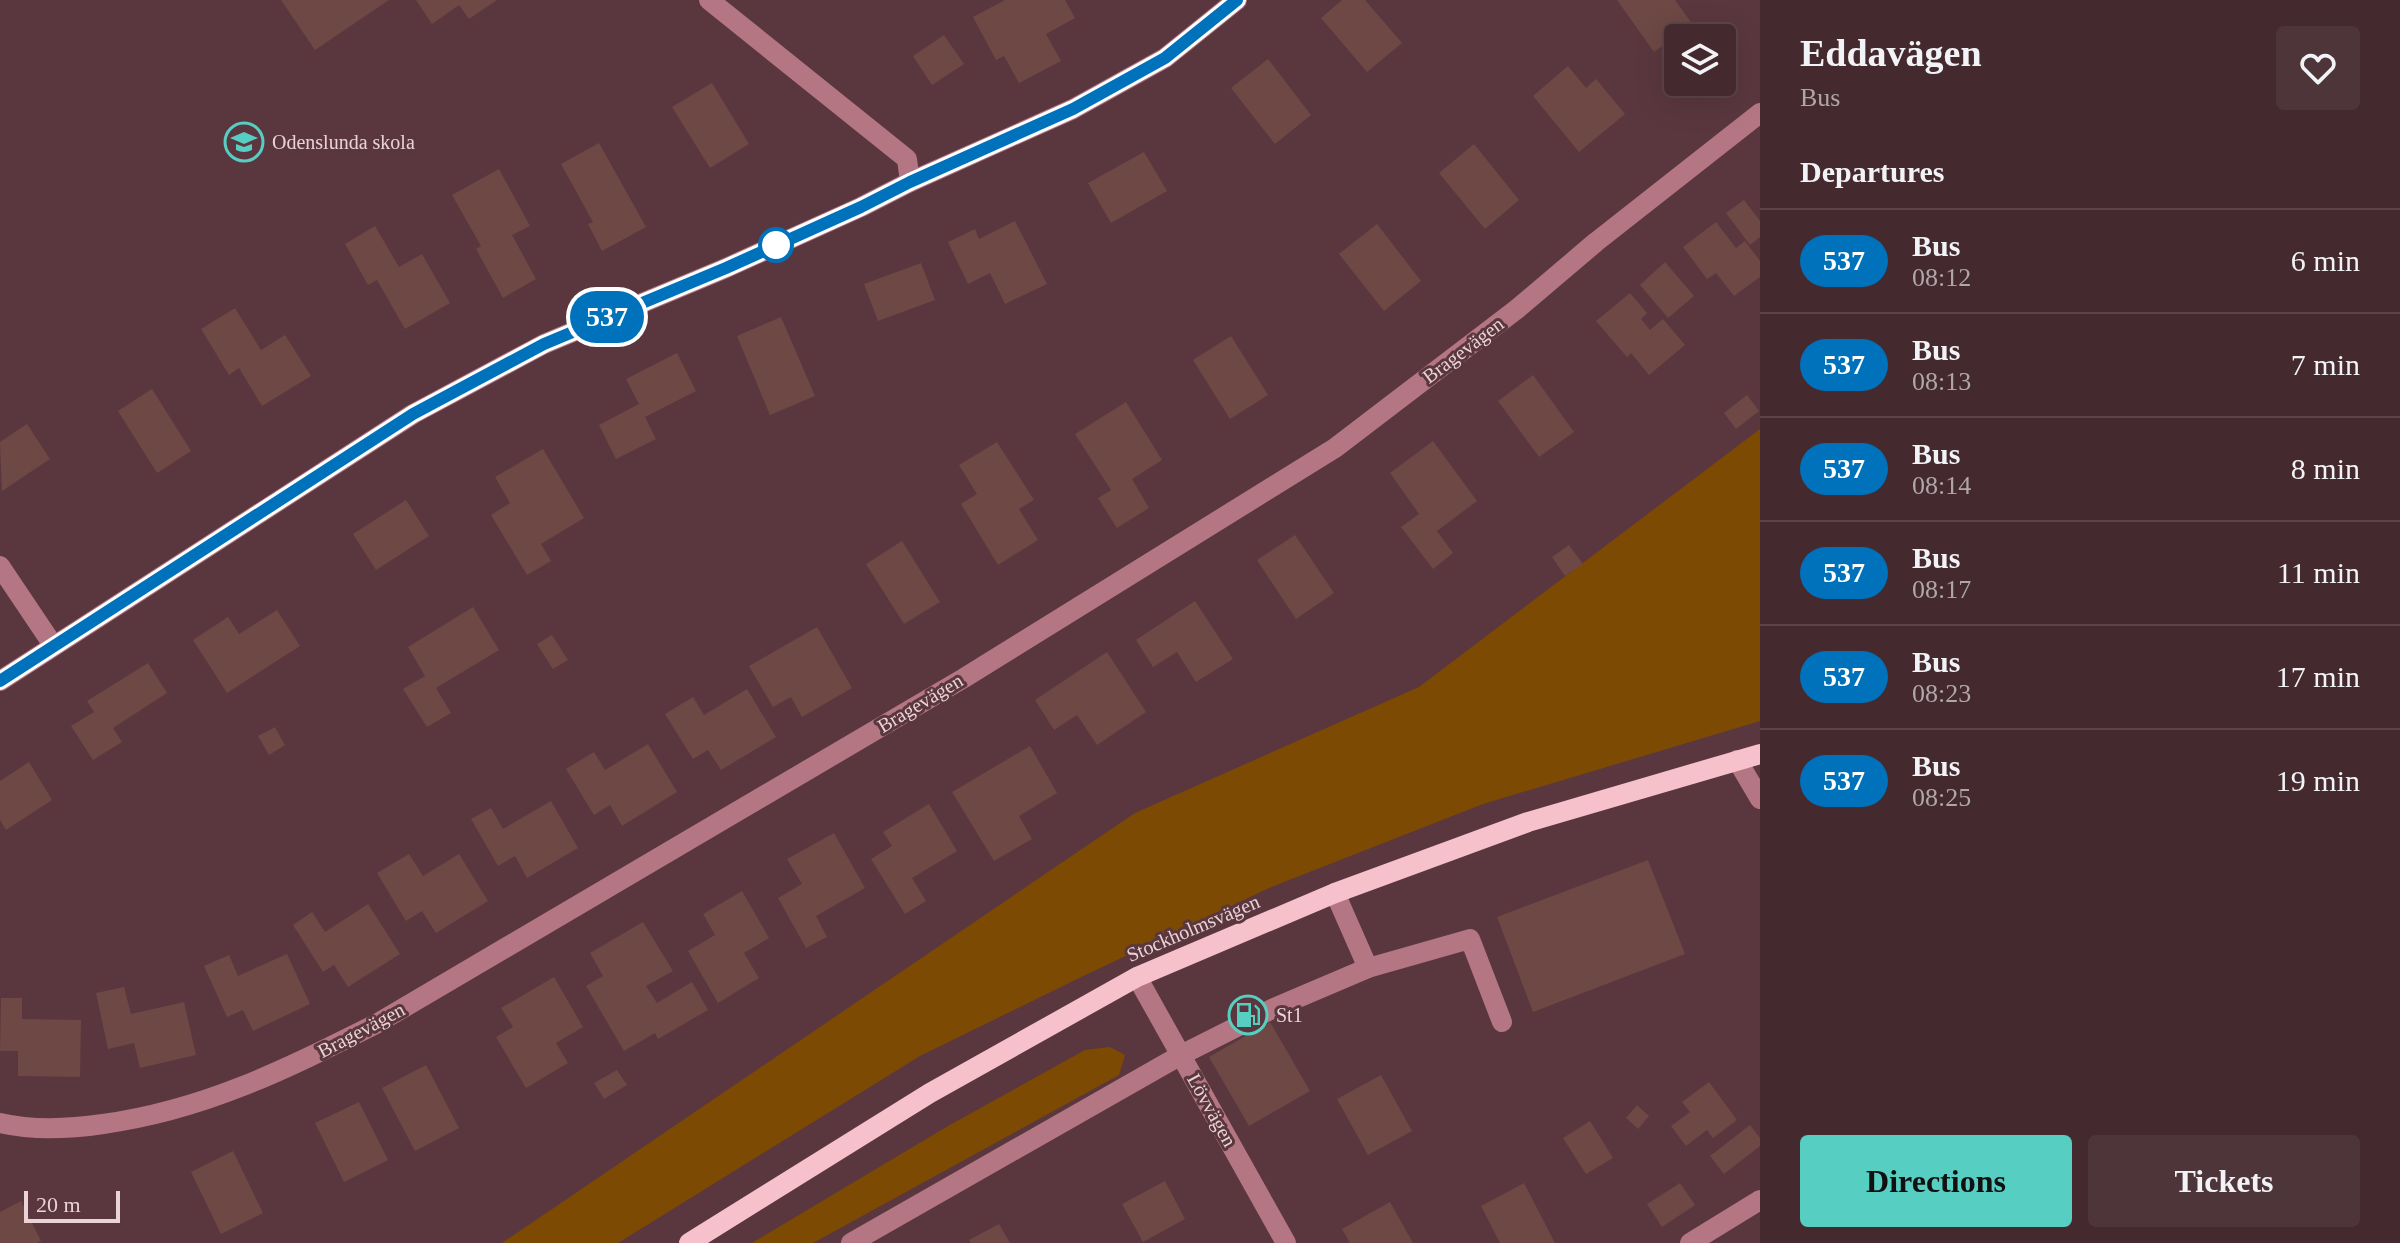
<!DOCTYPE html>
<meta charset="utf-8">
<style>
body{margin:0;font-family:Georgia,serif;background:#4e353a;color:#f1f3f6;height:100vh;display:flex;flex-direction:column;font-size:30px;white-space:nowrap}
*{box-sizing:border-box;margin:0}
p{font-size:26px;color:#afa6aa}
.icon{flex:none;width:44px;height:44px;fill:none;stroke:currentColor;stroke-width:2;stroke-linecap:round;stroke-linejoin:round}
.map{position:relative;flex:1;overflow:hidden}
.panel{display:flex;flex-direction:column;background:#44292e;width:640px}
.panel>*{flex:none}
.badge{padding:0 16px;border-radius:26px;font-size:28px;line-height:52px}
.controls{position:absolute;left:1664px;top:24px;display:grid;gap:16px}
.controls a{display:grid;place-items:center;width:72px;height:72px;border-radius:8px;background:#44292e;box-shadow:0 8px 32px #0002,0 0 0 2px #5c454a;font-size:40px}
.scale{position:absolute;left:24px;bottom:20px;width:96px;box-sizing:border-box;padding-left:8px;border:4px solid #ead3d7;border-top:0;font-size:22px;line-height:28px;white-space:nowrap;color:#ead3d7;-webkit-text-stroke:6px #5a373e;paint-order:stroke}
.map>.badge{position:absolute;translate:-50% -50%;box-shadow:0 0 0 4px #fff}
h2{padding:0 40px;font-size:30px;line-height:72px}
.round{display:grid;place-items:center;flex:none;width:84px;height:84px;border-radius:8px;background:#4e353a}
.overview{display:flex;align-items:center;justify-content:space-between;height:136px;padding:0 40px}
h1{font-size:38px;font-weight:700;line-height:60px}
.primary-button{display:flex;gap:16px;margin-top:auto;padding:16px 40px}
.primary-button a{flex:1;height:92px;border-radius:8px;background:#57cec2;color:#111;font-size:32px;font-weight:700;line-height:92px;text-align:center}
.primary-button a+a{background:#4e353a;color:#f1f3f6}
ul{padding:0;list-style:none}
li{display:flex;align-items:center;gap:24px;height:104px;padding:0 40px;border-top:2px solid #5c454a}
li div{flex:1}
li b{display:block;font-size:30px}
li em{font-style:normal}
li .badge{min-width:88px;font-weight:700;text-align:center}
main{display:flex;flex:1;min-height:0}
.map>svg:first-child{display:block}
</style>
<main>
<div class="map">
<svg width="1760" height="1243" viewBox="0 0 1760 1243">
<rect width="100%" height="100%" fill="#5a373e"/>
<g fill="#7d4a03">
<path d="M1760,429V721L1483,804L1269,888L1077,979L920,1056L618,1243H502L1135,813L1419,687Z"/>
<path d="M1110,1047L1125,1055L1119,1075L813,1243H752L948,1126L1085,1050Z"/>
</g>
<g fill="#6d4844">
<path d="M281,0H389L315,50Z"/>
<path d="M416,0H497L469,19L459,5L432,24Z"/>
<path d="M1005,0H1065L1075,18L1046,34L1061,61L1019,83L1004,56L996,60L973,17Z"/>
<path d="M1342,0H1365L1402,43L1367,72L1321,18Z"/>
<path d="M1617,0H1675L1693,25L1654,52Z"/>
<path d="M944,35L964,64L932,85L913,56Z"/>
<path d="M1268,59L1311,115L1275,144L1231,88Z"/>
<path d="M1568,66L1586,88L1596,79L1625,114L1579,152L1533,96Z"/>
<path d="M712,83L749,144L710,168L672,107Z"/>
<path d="M599,143L646,227L602,251L588,224L593,222L561,164Z"/>
<path d="M1474,144L1519,200L1485,229L1439,173Z"/>
<path d="M1144,152L1167,191L1111,223L1088,183Z"/>
<path d="M499,169L530,226L512,235L536,279L503,298L476,249L481,246L452,195Z"/>
<path d="M1744,200L1760,221V237L1750,245L1726,213Z"/>
<path d="M1015,221L1047,284L1005,304L990,273L968,284L948,242L975,229L979,239Z"/>
<path d="M1716,222L1736,248L1745,241L1760,261V277L1734,296L1716,273L1707,279L1683,247Z"/>
<path d="M1377,224L1421,281L1384,311L1339,254Z"/>
<path d="M375,226L399,267L422,254L450,303L405,329L377,280L368,285L345,244Z"/>
<path d="M1665,262L1694,296L1668,318L1640,285Z"/>
<path d="M921,263L935,300L878,321L864,284Z"/>
<path d="M1630,293L1647,313L1641,319L1650,330L1663,319L1685,345L1649,375L1631,353L1627,357L1596,321Z"/>
<path d="M235,308L261,350L285,335L311,376L262,406L239,368L229,375L201,329Z"/>
<path d="M781,317L815,396L770,415L737,336Z"/>
<path d="M1231,336L1268,395L1230,419L1193,360Z"/>
<path d="M677,353L696,391L645,417L656,439L616,459L599,425L639,404L626,379Z"/>
<path d="M1533,375L1574,432L1539,457L1498,401Z"/>
<path d="M152,389L191,451L157,473L118,411Z"/>
<path d="M1747,395L1759,411L1736,429L1724,413Z"/>
<path d="M1126,402L1162,460L1132,479L1149,508L1117,528L1098,498L1111,490L1075,434Z"/>
<path d="M27,424L50,459L2,491L0,442Z"/>
<path d="M1433,441L1477,501L1437,531L1453,553L1433,569L1401,527L1419,514L1390,473Z"/>
<path d="M997,442L1034,500L1019,509L1038,540L998,565L961,504L977,494L959,465Z"/>
<path d="M543,449L584,518L541,544L551,561L527,575L491,515L510,503L495,477Z"/>
<path d="M406,500L429,536L376,570L353,534Z"/>
<path d="M1295,535L1334,593L1296,619L1257,560Z"/>
<path d="M902,541L940,602L904,624L866,564Z"/>
<path d="M1569,545L1583,564L1565,576L1552,557Z"/>
<path d="M1195,601L1233,659L1196,682L1177,652L1153,667L1136,640Z"/>
<path d="M473,607L499,650L436,688L451,713L427,727L403,689L425,676L408,647Z"/>
<path d="M277,610L300,646L227,693L193,640L228,617L239,634Z"/>
<path d="M817,627L852,688L802,717L791,697L773,707L749,666Z"/>
<path d="M552,635L568,660L553,669L537,644Z"/>
<path d="M1107,652L1146,712L1097,745L1077,715L1054,730L1035,700Z"/>
<path d="M148,663L167,693L113,728L122,742L93,760L71,726L94,712L87,701Z"/>
<path d="M747,689L776,737L721,770L708,750L693,759L665,714L693,697L704,715Z"/>
<path d="M275,727L285,745L269,755L258,736Z"/>
<path d="M648,744L677,792L622,826L610,805L594,815L566,769L594,752L605,770Z"/>
<path d="M1030,746L1057,793L1019,816L1032,839L994,861L952,792Z"/>
<path d="M29,762L52,800L6,830L0,820V781Z"/>
<path d="M551,801L578,848L527,878L515,856L498,866L471,819L491,808L503,829Z"/>
<path d="M929,804L957,851L912,878L926,901L905,914L871,859L892,846L883,832Z"/>
<path d="M834,833L865,888L816,916L827,937L806,948L778,898L802,884L787,859Z"/>
<path d="M409,854L423,876L459,854L488,901L436,933L422,911L406,921L377,873Z"/>
<path d="M1648,860L1685,954L1533,1012L1497,917Z"/>
<path d="M742,891L769,938L744,953L759,978L718,1003L688,951L715,935L703,914Z"/>
<path d="M368,904L400,954L348,987L334,965L323,972L293,925L312,912L325,932Z"/>
<path d="M643,922L673,971L646,986L657,1003L692,982L708,1010L658,1039L655,1033L624,1051L586,986L603,976L590,953Z"/>
<path d="M287,954L310,1004L253,1031L243,1010L227,1017L204,966L229,955L238,976Z"/>
<path d="M554,977L583,1027L556,1043L568,1063L526,1088L496,1037L513,1027L501,1008Z"/>
<path d="M124,987L131,1014L184,1002L196,1055L140,1068L134,1043L108,1049L96,993Z"/>
<path d="M1,998H22V1019L81,1020L80,1077L18,1076V1051H0Z"/>
<path d="M1270,1022L1310,1091L1249,1126L1209,1057Z"/>
<path d="M426,1065L459,1128L415,1151L382,1088Z"/>
<path d="M617,1070L627,1085L604,1099L594,1083Z"/>
<path d="M1381,1075L1412,1131L1368,1155L1337,1099Z"/>
<path d="M1709,1082L1737,1120L1713,1138L1707,1130L1686,1146L1671,1126L1690,1112L1682,1102Z"/>
<path d="M359,1102L388,1160L344,1182L315,1123Z"/>
<path d="M1637,1105L1649,1116L1638,1129L1626,1118Z"/>
<path d="M1590,1121L1613,1158L1586,1174L1563,1138Z"/>
<path d="M1750,1125L1760,1138V1146L1724,1174L1710,1156Z"/>
<path d="M233,1151L263,1213L221,1234L191,1172Z"/>
<path d="M1165,1181L1185,1219L1143,1242L1122,1204Z"/>
<path d="M1524,1183L1555,1243H1500L1481,1206Z"/>
<path d="M1680,1183L1695,1205L1662,1227L1647,1204Z"/>
<path d="M21,1201L41,1241L37,1243H0V1212Z"/>
<path d="M1390,1202L1413,1243H1350L1342,1229Z"/>
<path d="M999,1224L1010,1243H971L969,1240Z"/>
</g>
<g fill="none" stroke-linecap="round" stroke-linejoin="round">
<g stroke="#b57683" stroke-width="20">
<path d="M709,0L907,159L910,182"/>
<path d="M0,566L53,645"/>
<path d="M0,681L413,414L544,344L726,268L861,207L910,182L1073,109L1165,58L1237,0"/>
<path d="M1737,760L1760,799"/>
<path d="M1368,968L1470,939L1502,1022"/>
<path d="M1137,977L1286,1243"/>
<path d="M0,1123C34,1131 69,1129 103,1124C205,1110 286,1069 376,1024L964,678L1335,448L1517,309L1596,242L1760,113"/>
<path d="M851,1243L1181,1055L1274,1008L1368,968L1335,893"/>
<path d="M1690,1243L1760,1200"/>
</g>
<path stroke="#f6c1cb" stroke-width="20" d="M689,1243L930,1093L1137,977L1335,893L1528,822L1760,754"/>
</g>
<g fill="none" stroke-linecap="round" stroke-linejoin="round">
<g stroke="#fff" stroke-width="18">
<path id="line" d="M0,681L413,414L544,344L726,268L861,207L910,182L1073,109L1165,58L1237,0"/>
</g>
<use href="#line" stroke="#0072bc" stroke-width="12"/>
</g>
<defs>
<g id="school-ring" transform="scale(2)"><circle r="9.5" fill="#5a373e" stroke="#57cec2" stroke-width="1.5"/><path d="M0-5L7-2L0 1L-7-2ZM-4 1L0 2.5L4 1V4Q0 6-4 4Z" fill="#57cec2"/></g>
<g id="fuel-ring" transform="scale(2)"><circle r="9.5" fill="#5a373e" stroke="#57cec2" stroke-width="1.5"/><path d="M-5.5-6h7V0h2V4h1.3V-2.5L3-4.5l.8-.8L6-3V5H2.5V1h-1V6h-7ZM-4.2-4.7v3.2H.2V-4.7Z" fill="#57cec2"/></g>
</defs>
<g fill-rule="evenodd">
<use href="#school-ring" x="244" y="142"/>
<use href="#fuel-ring" x="1248" y="1015"/>
</g>
<circle fill="#fff" stroke="#0072bc" stroke-width="4" cx="776" cy="245" r="16"/>
<g text-anchor="middle" dominant-baseline="central" stroke-width="6" stroke-linejoin="round" paint-order="stroke">
<g font-size="20" fill="#ead3d7" stroke="#5a373e" text-anchor="start">
<text x="272" y="142">Odenslunda skola</text>
<text x="1276" y="1015">St1</text>
</g>
<g font-size="20" fill="#ead3d7" stroke="#5a373e">
<text transform="translate(1463 350) rotate(-37)">Bragevägen</text>
<text transform="translate(920 703) rotate(-31)">Bragevägen</text>
<text transform="translate(1193 928) rotate(-23)">Stockholmsvägen</text>
<text transform="translate(361 1030) rotate(-28)">Bragevägen</text>
<text transform="translate(1212 1110) rotate(61)">Lövvägen</text>
</g>
</g>
</svg>
<div class="controls">
<a><svg class="icon" aria-label="layers" viewBox="0 0 24 24"><path d="M12 4l9 5-9 5-9-5zM3 14l9 5 9-5"/></svg></a>
</div>
<div class="scale">20 m</div>
<b class="badge" style="left:607px;top:317px;background:#0072bc;color:#fff">537</b>
</div>
<section class="panel">
<div class="overview"><div><h1>Eddavägen</h1><p>Bus</p></div><a class="round"><svg class="icon" aria-label="heart" viewBox="0 0 24 24"><path d="M12 20l-8-8c-3-5 5-10 8-4 3-6 11-1 8 4z"/></svg></a></div>
<h2>Departures</h2>
<ul>
<li><span class="badge" style="background:#0072bc;color:#fff">537</span><div><b>Bus</b><p>08:12</p></div><em>6 min</em></li>
<li><span class="badge" style="background:#0072bc;color:#fff">537</span><div><b>Bus</b><p>08:13</p></div><em>7 min</em></li>
<li><span class="badge" style="background:#0072bc;color:#fff">537</span><div><b>Bus</b><p>08:14</p></div><em>8 min</em></li>
<li><span class="badge" style="background:#0072bc;color:#fff">537</span><div><b>Bus</b><p>08:17</p></div><em>11 min</em></li>
<li><span class="badge" style="background:#0072bc;color:#fff">537</span><div><b>Bus</b><p>08:23</p></div><em>17 min</em></li>
<li><span class="badge" style="background:#0072bc;color:#fff">537</span><div><b>Bus</b><p>08:25</p></div><em>19 min</em></li>
</ul>
<div class="primary-button"><a>Directions</a><a>Tickets</a></div>
</section>
</main>
